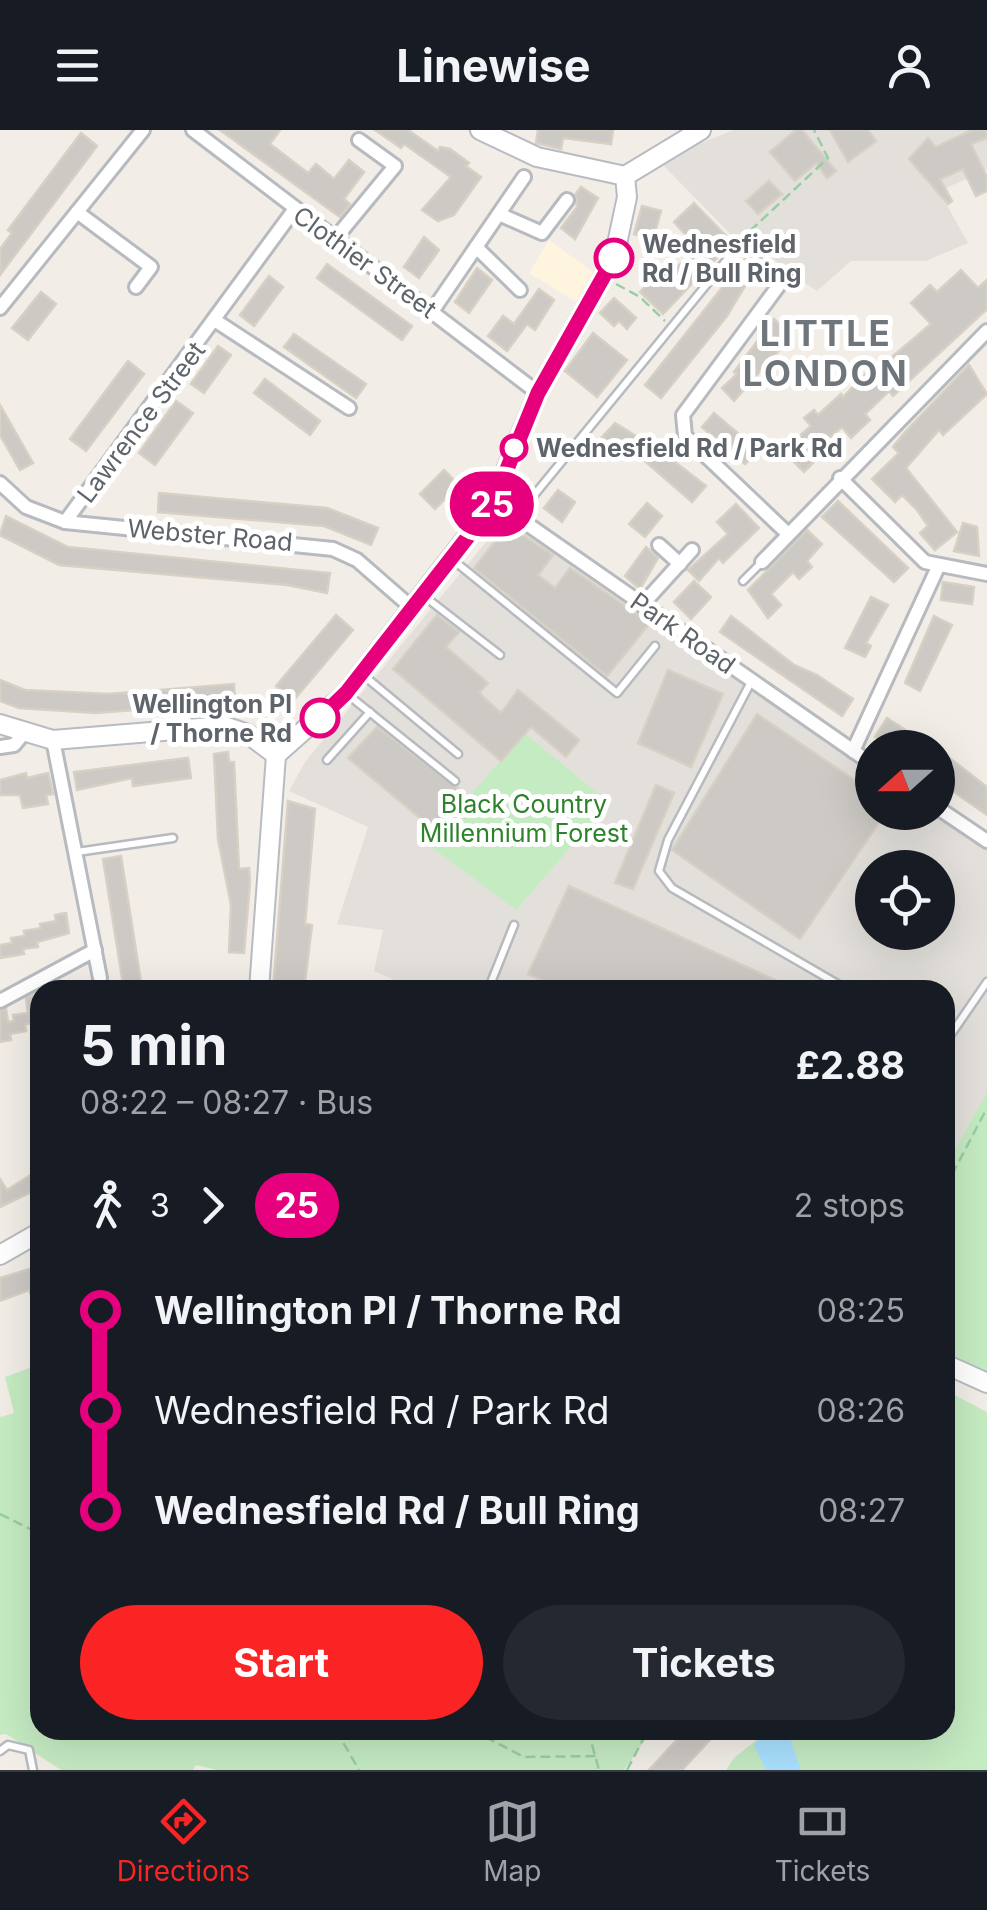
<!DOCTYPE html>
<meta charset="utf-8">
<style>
body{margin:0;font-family:Inter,sans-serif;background:#242831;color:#f1f3f6;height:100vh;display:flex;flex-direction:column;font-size:38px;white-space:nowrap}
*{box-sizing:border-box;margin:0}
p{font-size:32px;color:#9ea1a6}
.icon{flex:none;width:55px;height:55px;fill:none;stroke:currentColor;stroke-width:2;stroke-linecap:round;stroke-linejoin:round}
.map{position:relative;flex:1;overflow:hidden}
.side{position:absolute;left:30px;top:850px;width:925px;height:760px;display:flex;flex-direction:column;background:#171b24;border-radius:30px;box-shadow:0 10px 40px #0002}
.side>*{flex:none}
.badge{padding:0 20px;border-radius:32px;font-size:35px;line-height:65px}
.needle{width:65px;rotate:249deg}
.controls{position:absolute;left:855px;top:600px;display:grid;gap:20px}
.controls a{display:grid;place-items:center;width:100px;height:100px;border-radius:50%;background:#171b24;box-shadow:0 10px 40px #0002;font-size:50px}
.map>.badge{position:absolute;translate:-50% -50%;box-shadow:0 0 0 5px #fff}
.legs{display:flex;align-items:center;gap:15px;height:110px;padding:0 50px;font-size:32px}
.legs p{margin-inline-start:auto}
.headline{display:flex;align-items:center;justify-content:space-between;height:170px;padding:0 50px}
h1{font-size:55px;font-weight:700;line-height:75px}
.button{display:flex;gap:20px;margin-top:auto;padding:20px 50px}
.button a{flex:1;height:115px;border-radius:60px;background:#fb2425;color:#fff;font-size:40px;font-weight:700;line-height:115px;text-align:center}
.button a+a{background:#242831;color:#f1f3f6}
ul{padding:0 50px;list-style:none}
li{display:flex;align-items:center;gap:35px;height:100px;font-size:38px}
li i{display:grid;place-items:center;width:15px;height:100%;margin:0 12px;background:currentColor}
li i::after{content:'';width:25px;height:25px;margin:-12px;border:8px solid;border-radius:50%;background:#171b24}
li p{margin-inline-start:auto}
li:first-child i{background:linear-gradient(#0000 50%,currentColor 0)}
li:last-child i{background:linear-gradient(currentColor 50%,#0000 0)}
header{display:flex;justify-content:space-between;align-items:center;height:130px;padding:0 50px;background:#171b24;font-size:45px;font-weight:700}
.menu{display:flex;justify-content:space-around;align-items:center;height:140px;border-top:2px solid #363941;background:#171b24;font-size:28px;color:#9ea1a6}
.menu a{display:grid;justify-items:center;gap:5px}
.menu .current{color:#fb2425}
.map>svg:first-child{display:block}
</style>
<header><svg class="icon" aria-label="menu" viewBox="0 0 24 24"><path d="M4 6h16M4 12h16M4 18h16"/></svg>Linewise<svg class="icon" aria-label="person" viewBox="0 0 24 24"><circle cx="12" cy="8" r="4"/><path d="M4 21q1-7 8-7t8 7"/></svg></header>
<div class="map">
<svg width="987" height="1640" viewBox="0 0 987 1640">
<rect width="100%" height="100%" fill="#f2eee7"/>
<path fill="#fff5df" d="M549,110L594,143L576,172L529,143Z"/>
<g fill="#e3e0db" fill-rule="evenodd">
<path d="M733,0H987V40L939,61L968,113L926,131H851L817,161L786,141L746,102L734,108L664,36L694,16Z"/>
<path d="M505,389L872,644V682L930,683L987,720V962L945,1037V860H387L392,849L374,841L383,800L337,794L368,697L289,661L305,632ZM872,738H938V802H872Z"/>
</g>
<g fill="#c5ebc2">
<path d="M525,603L609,673L516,780L427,714Z"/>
<path d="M987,962V1243L945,1221V1037Z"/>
<path d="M40,1234V1600H652L624,1640H217L196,1635L193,1640H61L6,1604L0,1605V1287L14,1283L5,1247Z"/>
<path d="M945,1260L987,1282V1640H726L734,1628L769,1600H945Z"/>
</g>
<path fill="#aae1ff" d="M764,1602L790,1608L801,1640H766L754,1616Z"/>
<g fill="#cdc9c4" stroke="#d7d0c4" stroke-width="2.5">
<path d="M220,0H280L270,14L308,43L316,34L334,49L349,30L364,42L344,69L350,74L340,87Z"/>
<path d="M375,0H408L438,21L440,17L450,19L469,33L466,36L481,47L454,85L438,91L422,80L451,47L404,14L401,18Z"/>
<path d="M538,0H613L611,14L563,8L561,19L536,13Z"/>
<path d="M796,0H802L836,41L827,48L816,33L795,51L770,22Z"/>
<path d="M830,0H868L876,11L848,32Z"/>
<path d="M972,0H987V8L971,14L987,47V61L976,66L963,39L940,49L952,71L948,74L909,29L928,8L936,17Z"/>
<path d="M81,3L97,16L0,145V119L12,103L8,100Z"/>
<path d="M769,51L782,64L758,84L746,71Z"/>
<path d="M581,57L598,68L575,109L561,98L577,77L575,65Z"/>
<path d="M694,73L732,112L663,184L640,162L671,130L677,137L698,118L674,92Z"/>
<path d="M642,76L661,81L653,109L634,104Z"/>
<path d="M424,107L439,120L419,148L404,137Z"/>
<path d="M755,116L770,130L745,156L727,186L661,268L645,255Z"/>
<path d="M327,134L412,196L402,210L317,148Z"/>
<path d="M477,138L492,150L469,183L455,172Z"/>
<path d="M961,140L978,158L987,150V179L893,266L889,261L865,284L870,290L851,308L842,297L807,327L813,333L804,342L789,327L801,315L796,309L811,296L804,288L814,280L818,285L841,264L843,267L882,227L886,232L931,194L911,173L930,155L937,162Z"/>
<path d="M269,146L283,157L254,196L240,185Z"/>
<path d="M539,159L554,170L535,200L527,194L507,221L488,206L503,186L514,194Z"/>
<path d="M41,162L56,174L28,210L12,198Z"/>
<path d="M614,168L636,188L627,199L619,191L614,196L600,183Z"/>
<path d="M774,189L792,206L734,271L722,258L737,244L734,242Z"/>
<path d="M593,203L627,230L597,267L565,241Z"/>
<path d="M294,204L366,254L356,268L284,217Z"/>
<path d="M218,216L231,225L204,263L191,254Z"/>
<path d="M128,231L144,244L86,321L70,309Z"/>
<path d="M969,235L987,264L943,305L939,300L906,338L957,402L935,420L920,403L928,396L917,380L902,365L895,372L872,349L899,323L893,317L905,302Z"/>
<path d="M265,249L320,291L310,305L254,263Z"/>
<path d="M176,271L193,283L155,335L139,323Z"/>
<path d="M0,275L33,333L20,340L0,305Z"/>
<path d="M714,283L759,321L745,334L702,297Z"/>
<path d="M615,293L662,322L706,356L692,372L646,332L631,322L628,326L602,307Z"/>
<path d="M444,340L459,355L435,379L420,364Z"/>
<path d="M558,360L575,372L562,392L544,378Z"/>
<path d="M159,363L327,378L378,398L371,415L324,396L158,382Z"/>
<path d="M838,371L908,438L894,452L822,387Z"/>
<path d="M647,373L662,386L645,407L629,394Z"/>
<path d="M736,374L759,398L723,433L719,428L699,451L688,440L728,404L717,392Z"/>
<path d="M6,386L68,417L330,443L327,463L287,455L59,435L0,405Z"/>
<path d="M963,393L977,397L979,426L954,421Z"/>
<path d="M508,395L553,425L538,445L555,458L570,438L650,493L607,546L474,438Z"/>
<path d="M807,400L822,414L807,431L812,437L799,449L793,442L771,464L781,475L768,488L748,460Z"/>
<path d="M646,417L658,428L640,459L625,446Z"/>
<path d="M694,451L711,467L691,489L674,472Z"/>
<path d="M943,452L974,457L972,474L941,470Z"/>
<path d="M871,467L888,475L866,513L871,516L865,527L845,518Z"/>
<path d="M336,485L353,500L293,571L276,556Z"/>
<path d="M437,485L459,502L446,517L488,553L479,563L501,583L518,560L579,610L566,627L531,597L501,631L393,539Z"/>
<path d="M731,486L794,535L817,545L853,569L842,586L720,502Z"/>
<path d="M934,486L952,495L920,561L905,553Z"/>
<path d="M668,540L723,564L691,637L638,613Z"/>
<path d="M0,550L25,560L109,564L234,554L235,572L96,583L19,578L0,571Z"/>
<path d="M757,584L872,662V682H886L800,809L672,720Z"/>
<path d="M887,588L901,597L933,618H891L875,607Z"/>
<path d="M377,597L471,668L438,703L348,628Z"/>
<path d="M938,619L987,657V685L947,657L951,652L938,642Z"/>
<path d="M228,622L229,632H234L239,739L249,738L250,752L244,823L229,822L231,775L218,709L214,624Z"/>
<path d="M188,628L191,648L133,656L132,648L77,660L74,642Z"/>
<path d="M26,643L27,648L48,643L53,664L46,665L48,674L23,678L20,665H0V650Z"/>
<path d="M656,655L674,663L633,759L615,753Z"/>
<path d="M288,671L315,679L305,794L312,795L304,860H273Z"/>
<path d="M121,726L141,852L123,854L103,729Z"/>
<path d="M569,756L797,860H564L528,844Z"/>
<path d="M66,783L69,803L37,812L38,817L23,819L24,824L0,828V815L12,813L11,808L25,806L24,801L41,798L40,794L56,791L55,785Z"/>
<path d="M36,864L40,892L25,894L26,901L10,904L11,910L0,912V881L6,879L8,892L14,891L13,885L28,883L26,868Z"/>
<path d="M40,1039V1076L31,1062L0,1077V1049L7,1060Z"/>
<path d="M40,1136V1187L29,1160L0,1171V1148Z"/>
<path d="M686,1600H719L682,1640H649Z"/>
</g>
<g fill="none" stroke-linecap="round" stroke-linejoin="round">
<g stroke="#b7babf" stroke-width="11">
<g id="lane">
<path d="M517,386L743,110"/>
<path d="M453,430L617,563L655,516"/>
<path d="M743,451L761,433"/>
<path d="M424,466L500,525"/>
<path d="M362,544L458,624"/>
<path d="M751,552L668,710L659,741L672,758L848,860"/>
<path d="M347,564L455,651"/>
<path d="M327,630L370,582"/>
<path d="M77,722L173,708"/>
<path d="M488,860L514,795"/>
<path d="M945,913L987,852"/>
<path d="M0,1621L8,1615L29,1620L33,1640"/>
</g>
</g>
<g stroke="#b7babf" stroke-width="18">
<g id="street">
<path d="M193,0L538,263"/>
<path d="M77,82L151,137L136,157"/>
<path d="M499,84L542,103L567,70"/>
<path d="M334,110L395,36L359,10"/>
<path d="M476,117L520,160"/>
<path d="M785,147L683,285L685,306L787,403"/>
<path d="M0,178L143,0"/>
<path d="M433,180L524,47"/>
<path d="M216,191L349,278"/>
<path d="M840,348L925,432L987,444"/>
<path d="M0,353L26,377L65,392L333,419L357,430L412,478"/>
<path d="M491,376L517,387L872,634"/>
<path d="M65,392L294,80"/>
<path d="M659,415L680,434"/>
<path d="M762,432L987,201"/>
<path d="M642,475L692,420"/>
<path d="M53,610L100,848"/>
<path d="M0,617L14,615L23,604"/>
<path d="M853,621L938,437"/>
<path d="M938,678L987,711"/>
<path d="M0,871L95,820"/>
</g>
</g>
<g stroke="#b8bcc2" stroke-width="22">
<g id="secondary">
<path d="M480,0L537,27L625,46"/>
<path d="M625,46L701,0"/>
<path d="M0,594L53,610L224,596L248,604L276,625"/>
<path d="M276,625L346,563L491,376L538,263L614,128L627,67L625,46"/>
<path d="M259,860L276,625"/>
<path d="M0,1125L40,1102"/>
<path d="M945,1234L987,1253"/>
</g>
</g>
<g stroke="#99cea4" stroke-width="2.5" stroke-dasharray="10 5" stroke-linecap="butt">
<path d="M750,101L828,28L814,0"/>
<path d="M616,154L640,167L665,191"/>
<path d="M945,1058L987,978"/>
<path d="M0,1384L40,1404"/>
<path d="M336,1600L359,1640"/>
<path d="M472,1600L524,1627L596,1626"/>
<path d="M588,1600L599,1640"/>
<path d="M627,1640L648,1600"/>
</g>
<use href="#lane" stroke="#fff" stroke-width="6"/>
<use href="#street" stroke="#fff" stroke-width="12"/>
<use href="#secondary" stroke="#fff" stroke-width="18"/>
</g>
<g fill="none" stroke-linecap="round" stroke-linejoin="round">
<g stroke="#fff" stroke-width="22">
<path id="line-1" d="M320,588L346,563L492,376L538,263L614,128"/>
</g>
<use href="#line-1" stroke="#e6007e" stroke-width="15"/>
</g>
<g fill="#fff" stroke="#e6007e" stroke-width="5">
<circle cx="614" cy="128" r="18"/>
<circle cx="514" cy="318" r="12"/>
<circle cx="320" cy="588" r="18"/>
</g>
<g text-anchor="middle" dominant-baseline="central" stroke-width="10" stroke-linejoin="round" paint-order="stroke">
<g font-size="25" font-weight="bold" fill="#5e6469" stroke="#fff" text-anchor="start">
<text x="642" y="114">Wednesfield<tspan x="642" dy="29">Rd / Bull Ring</tspan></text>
<text x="536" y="318">Wednesfield Rd / Park Rd</text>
<text x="292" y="574" text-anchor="end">Wellington Pl<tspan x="292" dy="29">/ Thorne Rd</tspan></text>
</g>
<g font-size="25" fill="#5e6469" stroke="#fff">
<text transform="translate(365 132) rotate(36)">Clothier Street</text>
<text transform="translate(141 292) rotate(-53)">Lawrence Street</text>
<text transform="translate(210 405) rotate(5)">Webster Road</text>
<text transform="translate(683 503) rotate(35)">Park Road</text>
</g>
<g font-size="25" fill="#2e822b" stroke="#fff">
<text x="524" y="674">Black Country<tspan x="524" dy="29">Millennium Forest</tspan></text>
</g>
<g font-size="35" font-weight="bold" letter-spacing="2.5" fill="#6f767b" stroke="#fff">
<text x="826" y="203">LITTLE<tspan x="826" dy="40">LONDON</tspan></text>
</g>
</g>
</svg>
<div class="controls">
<a><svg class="needle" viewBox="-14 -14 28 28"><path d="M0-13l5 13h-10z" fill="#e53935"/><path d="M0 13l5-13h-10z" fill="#9ea1a6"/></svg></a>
<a><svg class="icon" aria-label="locate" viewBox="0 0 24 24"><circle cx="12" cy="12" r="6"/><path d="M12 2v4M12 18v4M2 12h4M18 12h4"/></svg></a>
</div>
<b class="badge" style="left:492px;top:374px;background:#e6007e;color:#fff">25</b>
<section class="side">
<div class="headline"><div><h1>5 min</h1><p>08:22 – 08:27 · Bus</p></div><b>£2.88</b></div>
<div class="legs"><svg class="icon" aria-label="walk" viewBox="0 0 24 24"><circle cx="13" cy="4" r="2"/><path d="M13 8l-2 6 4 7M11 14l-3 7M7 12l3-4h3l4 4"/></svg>3<svg class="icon" aria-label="forward" viewBox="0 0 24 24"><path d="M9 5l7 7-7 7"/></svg><b class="badge" style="background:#e6007e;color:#fff">25</b><p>2 stops</p></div>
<ul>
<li><i style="color:#e6007e"></i><b>Wellington Pl / Thorne Rd</b><p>08:25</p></li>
<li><i style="color:#e6007e"></i><span>Wednesfield Rd / Park Rd</span><p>08:26</p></li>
<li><i style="color:#e6007e"></i><b>Wednesfield Rd / Bull Ring</b><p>08:27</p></li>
</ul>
<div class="button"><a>Start</a><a>Tickets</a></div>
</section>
</div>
<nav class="menu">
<a class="current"><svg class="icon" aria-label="directions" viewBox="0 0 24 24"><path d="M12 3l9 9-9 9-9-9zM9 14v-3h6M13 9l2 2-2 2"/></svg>Directions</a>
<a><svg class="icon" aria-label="map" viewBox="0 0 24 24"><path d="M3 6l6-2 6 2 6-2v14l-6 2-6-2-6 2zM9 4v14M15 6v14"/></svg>Map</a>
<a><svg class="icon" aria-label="tickets" viewBox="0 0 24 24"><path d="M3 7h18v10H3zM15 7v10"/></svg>Tickets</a>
</nav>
